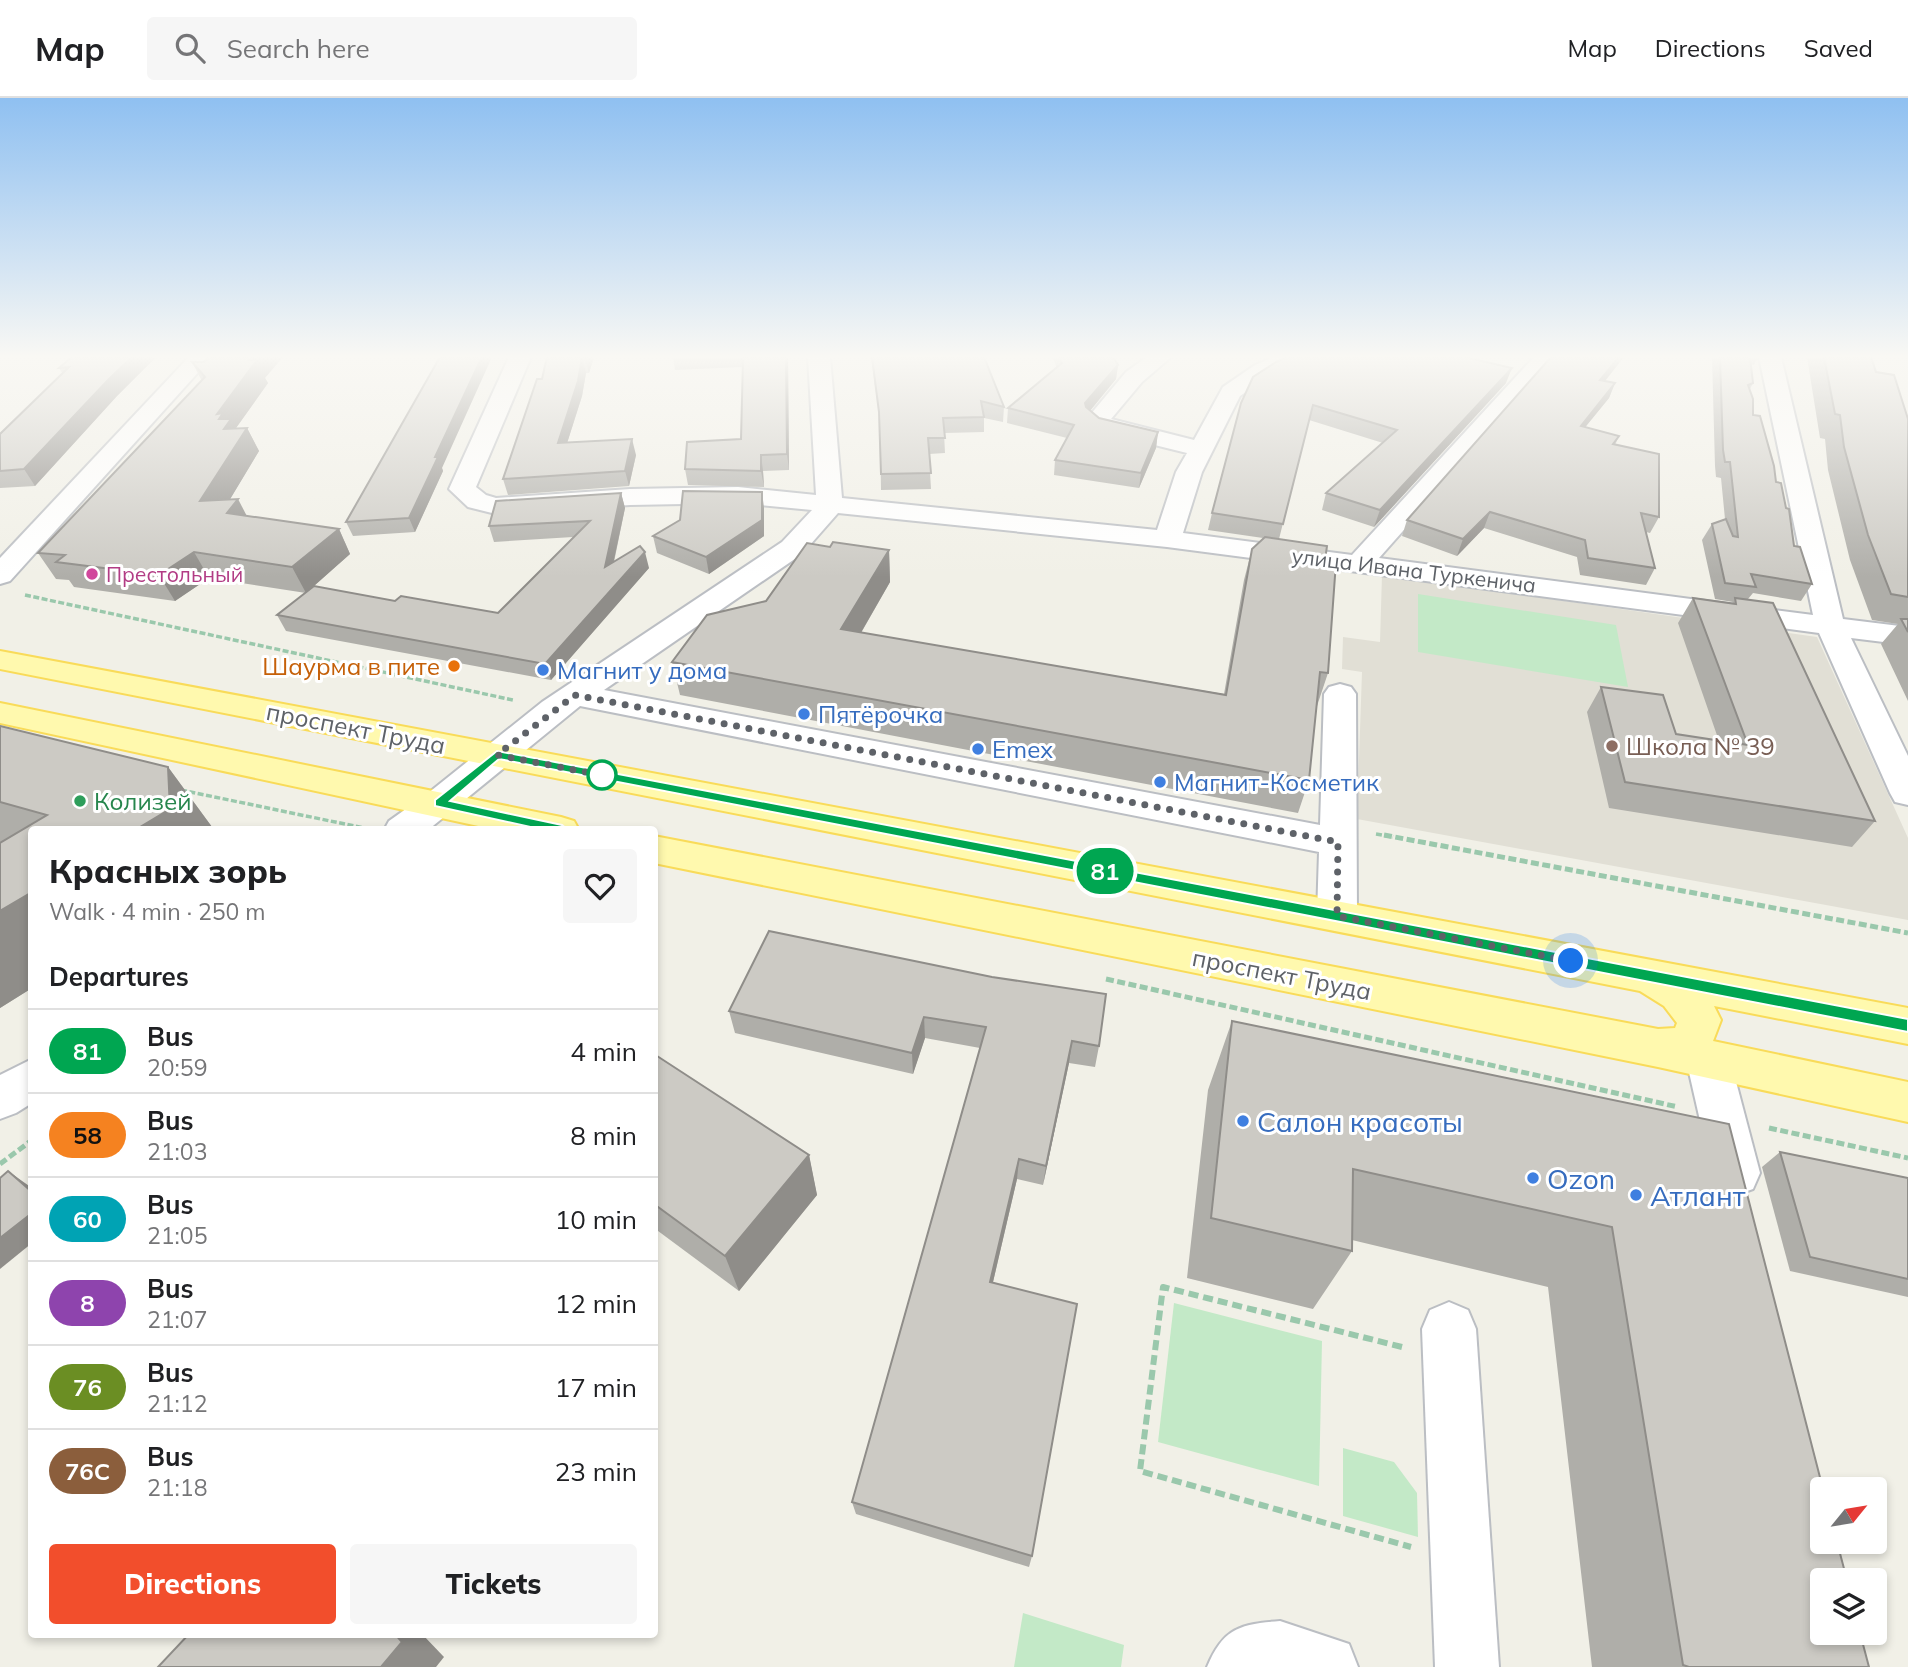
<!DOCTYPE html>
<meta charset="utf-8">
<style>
body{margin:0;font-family:Mulish,sans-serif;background:#f6f6f6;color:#202124;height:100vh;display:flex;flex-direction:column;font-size:26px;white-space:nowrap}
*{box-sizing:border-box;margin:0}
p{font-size:23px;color:#757577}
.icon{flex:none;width:38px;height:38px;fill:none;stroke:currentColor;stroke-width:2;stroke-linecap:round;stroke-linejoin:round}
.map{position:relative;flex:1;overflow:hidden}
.details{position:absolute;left:28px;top:728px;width:630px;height:812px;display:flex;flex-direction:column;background:#fff;border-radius:7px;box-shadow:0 4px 10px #0003}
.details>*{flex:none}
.badge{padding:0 14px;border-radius:23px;font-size:24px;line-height:46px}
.needle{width:46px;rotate:60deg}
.tools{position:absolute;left:1810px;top:1379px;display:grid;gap:14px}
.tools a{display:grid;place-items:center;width:77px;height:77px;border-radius:7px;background:#fff;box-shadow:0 4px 10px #0003;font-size:35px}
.you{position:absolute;width:35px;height:35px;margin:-18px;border:5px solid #fff;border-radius:50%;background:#1a73e8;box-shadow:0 0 0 10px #1a73e833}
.map>.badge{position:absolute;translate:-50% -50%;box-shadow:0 0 0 4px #fff}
h2{padding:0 21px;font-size:26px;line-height:63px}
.round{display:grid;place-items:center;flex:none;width:74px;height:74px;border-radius:7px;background:#f6f6f6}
.head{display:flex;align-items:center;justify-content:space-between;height:119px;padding:0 21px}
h1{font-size:33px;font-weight:800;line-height:52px}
.cta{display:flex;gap:14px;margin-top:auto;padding:14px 21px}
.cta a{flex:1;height:80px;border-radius:7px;background:#f24e2c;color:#fff;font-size:28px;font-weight:800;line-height:80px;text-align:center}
.cta a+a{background:#f6f6f6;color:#202124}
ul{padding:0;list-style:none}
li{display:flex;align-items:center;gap:21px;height:84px;padding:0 21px;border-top:2px solid #e0e0e0}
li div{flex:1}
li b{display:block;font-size:26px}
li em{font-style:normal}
li .badge{min-width:77px;font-weight:700;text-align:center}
header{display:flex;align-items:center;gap:42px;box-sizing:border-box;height:98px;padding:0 35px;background:#fff;border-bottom:2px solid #e0e0e0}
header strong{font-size:33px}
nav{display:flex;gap:38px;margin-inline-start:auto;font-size:24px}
.search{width:490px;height:63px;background:#f6f6f6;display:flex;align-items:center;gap:18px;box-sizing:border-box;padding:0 24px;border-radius:7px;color:#757577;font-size:26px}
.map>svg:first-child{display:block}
</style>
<header>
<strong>Map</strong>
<div class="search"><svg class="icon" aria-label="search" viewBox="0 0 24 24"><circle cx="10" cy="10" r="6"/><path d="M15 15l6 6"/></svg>Search here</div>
<nav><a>Map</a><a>Directions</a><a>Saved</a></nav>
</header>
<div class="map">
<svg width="1908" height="1569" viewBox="0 0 1908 1569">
<rect width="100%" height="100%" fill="#f1f0e7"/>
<path fill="#e1dfd5" d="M1382,477L1817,539L1908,740V822L1357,721L1362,574L1342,571L1343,539L1380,544Z"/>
<g fill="#c3e9c7">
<path d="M1418,496L1616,527L1628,589L1418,554Z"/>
<path d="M1174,1205L1322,1243L1319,1388L1158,1344Z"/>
<path d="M1343,1350L1394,1364L1417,1395L1418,1439L1343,1418Z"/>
<path d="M1023,1515L1124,1547L1121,1569H1014Z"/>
</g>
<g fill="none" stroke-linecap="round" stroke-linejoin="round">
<g stroke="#bbbec3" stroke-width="4">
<g id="minor">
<path d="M189,259H212L10,483L0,486V460Z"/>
<path d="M509,259H531L476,389L486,397L496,400L630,391L738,389L816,397L808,259H830L842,400L1157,432L1176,374L1187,355L1098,333L1086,322L1090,317L1126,274L1147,259H1171L1142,284L1111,321L1194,342L1223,289L1255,267L1274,259H1302L1299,264L1271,277L1240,298L1202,374L1183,435L1352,457L1534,259H1557L1379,460L1813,517L1759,259H1781L1843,521L1908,529V547L1851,540L1908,658V707L1895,704L1890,695L1819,535L1167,449L838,415L802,456L604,592L1320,727L1324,596L1329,589L1340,586L1351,589L1356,596L1357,818L1351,829L1337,833L1323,829L1317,818L1319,754L580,608L428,732H384L389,723L427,696L542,604L782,444L812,412L738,405L630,407L496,416L468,409L449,391Z"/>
<path d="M1708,942L1724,948L1730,961L1760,1075L1753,1091L1736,1097L1719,1091L1712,1075L1686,961L1692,948Z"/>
<path d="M32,961V1005L16,1015L0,1021V977Z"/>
<path d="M1449,1204L1468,1212L1476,1231L1499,1569H1435L1422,1231L1430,1212Z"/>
<path d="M1280,1523L1349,1546L1358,1569H1207C1223,1530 1240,1526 1280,1523Z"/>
</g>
</g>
<g stroke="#f9db59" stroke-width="4">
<g id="major">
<path d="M0,553L1908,910V946L1714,908L1721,922L1713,943L1908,984V1024L1658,969L654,765V738L1658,931L1675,930L1677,925L1664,908L1640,893L0,571Z"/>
<path d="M0,605L561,719L574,723L579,732H497L0,625Z"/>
</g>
</g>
<g stroke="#9ac8ac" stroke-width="3.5" stroke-dasharray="6 2.5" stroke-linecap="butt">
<path d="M25,497L513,602"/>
<path d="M181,692L364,730"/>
<path d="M1376,736L1393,739"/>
</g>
<g stroke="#9ac8ac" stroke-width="5" stroke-dasharray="8 3.5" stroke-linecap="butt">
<path d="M1384,737L1908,835"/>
<path d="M1106,881L1678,1009"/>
<path d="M1769,1030L1908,1060"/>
<path d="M0,1066L32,1042"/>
</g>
<path stroke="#9ac8ac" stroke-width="6" stroke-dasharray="10 5" stroke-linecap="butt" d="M1402,1249L1163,1189L1140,1373L1411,1449"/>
<use href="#minor" fill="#fff" fill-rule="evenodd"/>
<use href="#major" fill="#fff9ae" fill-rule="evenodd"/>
</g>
<g fill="#afaea9">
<path d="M72,259H156L117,298L35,388L0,390V336L63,276L59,270Z"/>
<path d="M547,259H594L589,275H586L582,298L567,345L636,357L629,388L508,397L503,381L542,281Z"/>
<path d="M673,259H788L789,372L763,373L764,389L688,387L685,371L741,341L743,276L742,269L675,272Z"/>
<path d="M871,259H984L1004,309L1003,324L984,320V334L944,335L945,355L929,356L931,391L881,392L880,324Z"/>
<path d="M1052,259H1113L1118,267L1116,281L1090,313L1099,320L1158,334L1156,350L1139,390L1054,377L1055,362L1067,340L1007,325L1008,310L1057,270Z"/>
<path d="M1712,259H1758L1754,267L1751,266L1753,285L1750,291L1753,317L1776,384L1794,448L1812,486L1801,503L1753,495L1748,501L1875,723L1852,749L1609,710L1587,614L1601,589L1676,636L1719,643L1678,525L1693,500L1732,505L1733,504L1715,501L1702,442L1712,426L1725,421L1721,380L1716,379L1715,368Z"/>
<path d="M1807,259H1871L1876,274L1908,321V603L1881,546L1898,526L1872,522L1850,462L1828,372L1825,341L1820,340Z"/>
<path d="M1468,260L1506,285L1374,429L1322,412L1326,395L1383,345L1309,322L1279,441L1325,462L1328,575L1317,608H1316L1309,682L1298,715L680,597L672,564L766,503L830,449L889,452L890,484L861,535L1224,596L1244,482L1252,451L1263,440L1208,432L1212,415L1241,305Z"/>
<path d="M192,264H204L265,280L268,285L236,330H247L259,353L230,401L247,418L339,431L350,456L306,495L209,480L175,503L74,489L69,482L56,481L38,455L202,283Z"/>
<path d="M1605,283L1615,285L1609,300L1585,329L1619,338L1615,347L1659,419L1650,435L1646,434L1655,470L1646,487L1580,477L1577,459L1484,430L1457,458L1402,438L1407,422Z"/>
<path d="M442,370L443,373L415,434L353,438L346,424Z"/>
<path d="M621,395L625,410L614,464L649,470L551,582L286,533L277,517L395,503L498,515L573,439L494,444L489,428Z"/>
<path d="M764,410V438L709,476L657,455L653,438Z"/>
<path d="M0,628L168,669L212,729V732H32V890L0,910Z"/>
<path d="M769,833L1099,948L1095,969L1069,965L1043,1087L1017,1081L993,1184L1032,1458L1029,1469L856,1416L852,1404L980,950L925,940L913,976L735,935L729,913Z"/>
<path d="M1232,923L1729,1026L1869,1569H1592L1548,1189L1352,1142V1153L1313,1211L1187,1180L1208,992Z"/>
<path d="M654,956L809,1057L817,1097L739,1193L654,1130Z"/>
<path d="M1780,1054L1908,1080V1199L1790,1173L1762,1069Z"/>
</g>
<g fill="#8f8d89">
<path d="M132,259H156L117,298L35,388L24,371L108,282Z"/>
<path d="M253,259H283L265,280L268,285L236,330H247L259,353L214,428L200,403L217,316Z"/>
<path d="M482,259H492L442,370L443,373L415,434L409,420L435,359Z"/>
<path d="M585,259H594L589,275L585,260Z"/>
<path d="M786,259H788L789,372L787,356Z"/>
<path d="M1619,259H1624L1594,297L1600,282Z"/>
<path d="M582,260L586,275L582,298L562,361L558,345Z"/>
<path d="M1118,267L1116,281L1084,320L1085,305Z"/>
<path d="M1512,270L1506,285L1374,429L1380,412Z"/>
<path d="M1615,285L1609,300L1574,343L1581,328Z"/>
<path d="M1158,334L1156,350L1139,390L1141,375Z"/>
<path d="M632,341L636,357L629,388L625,373Z"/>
<path d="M761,357L763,373L764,389L761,373Z"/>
<path d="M762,394L764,410V438L709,476L706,459Z"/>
<path d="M621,395L625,410L609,485L605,469Z"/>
<path d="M238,401L251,426L227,415Z"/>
<path d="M1490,414L1484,430L1457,458L1463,441Z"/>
<path d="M339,431L350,456L306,495L292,469Z"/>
<path d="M889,452L890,484L844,564L841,531Z"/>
<path d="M194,454L209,480L175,503L159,477Z"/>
<path d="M645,454L649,470L551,582L545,566Z"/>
<path d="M168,669L212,729V732H135Z"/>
<path d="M32,794V890L0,910V813Z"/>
<path d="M924,919L925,940L913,976L912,955Z"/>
<path d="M1072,943L1069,965L1043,1087L1046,1068Z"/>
<path d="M809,1057L817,1097L739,1193L725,1158Z"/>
<path d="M1019,1061L1017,1081L989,1201L990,1184Z"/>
<path d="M8,1073L32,1090V1094Z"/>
<path d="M32,1115V1145L0,1171V1140Z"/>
<path d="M395,1536H422L444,1559L436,1569H381Z"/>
</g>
<g fill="#cccac4" stroke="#8f8d89" stroke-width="2">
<path d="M72,259H132L108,282L24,371L0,373V336L69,269L59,270Z"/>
<path d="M209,259H253L250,262H257L217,316L223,315L219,321H231L224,331L247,330L200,403L238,401L227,415L339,431L292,469L194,454L159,477L56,464L65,457L38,455L205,279L192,264H204Z"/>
<path d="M440,259H482L435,359H438L409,420L346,424Z"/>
<path d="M547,259H585V260H582L578,283L558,345L632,341L625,373L503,381L537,281H542Z"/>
<path d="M741,259H786L787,356L761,357V373L685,371L687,344L741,341L743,261H741Z"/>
<path d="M872,259H984L1004,309L981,303L984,319L943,320L945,340H928L931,375L881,376L879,314Z"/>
<path d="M1059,259H1113L1118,267L1085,305L1086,309L1099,320L1158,334L1141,375L1055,362L1074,327L1008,310L1062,265Z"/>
<path d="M1287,259H1465L1512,270L1380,412L1326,395L1397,332L1313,307L1283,426L1212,415L1241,305L1253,279L1276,264Z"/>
<path d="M1551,259H1619L1600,282L1615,285L1581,328L1619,338L1613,346L1659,356V419L1641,415L1655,470L1588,460L1585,442L1490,414L1463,441L1407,422Z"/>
<path d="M1720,259H1750L1753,285L1748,287L1753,301V317L1760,318L1774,368L1776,384L1781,385L1786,410L1789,411L1794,448L1800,449L1812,486L1751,476L1756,489L1725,485L1712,426L1726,421L1733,438L1738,439L1730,364H1725L1723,352Z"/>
<path d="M1824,259H1871L1876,274L1894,277L1908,321V499L1891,496L1868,437L1844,349L1840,317L1835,316Z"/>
<path d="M683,393L762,394V422L706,459L653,438L680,422Z"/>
<path d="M621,395L605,469L640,448L645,454L545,566L277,517L314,488L395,503L401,498L498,515L590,423L489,428L496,403Z"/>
<path d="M1265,439L1327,448L1325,462L1336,464L1328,575L1320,574L1309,682L672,564L707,517L766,503L807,445L830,449L833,444L889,452L841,531L1226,597L1252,451Z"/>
<path d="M1693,500L1736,506L1735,500L1773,505L1875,723L1625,684L1601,589L1663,597L1676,636L1748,647Z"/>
<path d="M1901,521H1908V534Z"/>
<path d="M0,628L168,669L170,711L135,732H32V794L0,813V745L47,717L0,704Z"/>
<path d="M769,833L992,879L1106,896L1099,948L1072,943L1046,1068L1019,1061L990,1184L1077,1206L1032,1458L852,1404L986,929L924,919L912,955L729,913Z"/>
<path d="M1232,923L1729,1026L1823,1391H1822V1444H1837L1847,1482H1822V1535H1860L1869,1569H1689L1683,1567L1612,1129L1353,1071L1352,1153L1211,1120Z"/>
<path d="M654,956L809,1057L725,1158L654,1106Z"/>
<path d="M1780,1054L1908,1080V1181L1810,1159Z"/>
<path d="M8,1073L32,1094V1115L0,1140V1080Z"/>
<path d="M189,1536H395L402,1544L381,1569H158Z"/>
</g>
<linearGradient id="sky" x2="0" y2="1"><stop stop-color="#8fc0f1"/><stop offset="0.54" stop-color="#f9f8f4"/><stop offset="1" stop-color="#f9f8f4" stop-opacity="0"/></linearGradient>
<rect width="1908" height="479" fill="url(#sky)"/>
<path fill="#00a651" stroke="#fff" stroke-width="2" d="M497,653L1908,921V934L499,661L450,703L562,727L568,732L566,735L562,736L435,708V702Z"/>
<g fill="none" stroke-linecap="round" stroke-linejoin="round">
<path stroke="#5e6268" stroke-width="7" stroke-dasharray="0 12.6" d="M602,677L606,678L497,657L575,597L1338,744L1337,818L1571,863"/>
</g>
<circle fill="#d1479c" stroke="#fff" stroke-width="2.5" cx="92" cy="476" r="7"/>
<circle fill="#e8710a" stroke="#fff" stroke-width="2.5" cx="454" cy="568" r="7"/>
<g fill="#3f7fe0" stroke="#fff" stroke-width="2.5">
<circle cx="543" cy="572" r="7"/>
<circle cx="804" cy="616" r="7"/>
<circle cx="978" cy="651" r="7"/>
<circle cx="1160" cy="684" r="7"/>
<circle cx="1243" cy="1023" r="7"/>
<circle cx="1533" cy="1080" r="7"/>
<circle cx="1636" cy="1097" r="7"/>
</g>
<circle fill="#8d6e63" stroke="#fff" stroke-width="2.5" cx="1612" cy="648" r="7"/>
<circle fill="#fff" stroke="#00a651" stroke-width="3.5" cx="602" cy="677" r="14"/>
<circle fill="#2e9e5b" stroke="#fff" stroke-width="2.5" cx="80" cy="703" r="7"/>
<g text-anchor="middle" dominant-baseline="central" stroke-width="6" stroke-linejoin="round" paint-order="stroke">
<g font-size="21" fill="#5e6268" stroke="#fff">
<text transform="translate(1414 472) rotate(7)">улица Ивана Туркенича</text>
</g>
<g font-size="21" fill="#b23c85" stroke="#fff" text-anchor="start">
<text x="106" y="476">Престольный</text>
</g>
<g font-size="24" fill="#c56008" stroke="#fff" text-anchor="end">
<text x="440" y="568">Шаурма в пите</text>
</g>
<g font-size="24" fill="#366cbe" stroke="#fff" text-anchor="start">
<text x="557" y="572">Магнит у дома</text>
<text x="818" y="616">Пятёрочка</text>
<text x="992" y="651">Emex</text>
<text x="1174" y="684">Магнит-Косметик</text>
</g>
<g font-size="24" fill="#5e6268" stroke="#fff">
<text transform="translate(356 630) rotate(11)">проспект Труда</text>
<text transform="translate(1282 876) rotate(11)">проспект Труда</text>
</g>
<g font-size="24" fill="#785e54" stroke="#fff" text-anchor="start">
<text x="1626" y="648">Школа № 39</text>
</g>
<g font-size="24" fill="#27864d" stroke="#fff" text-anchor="start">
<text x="94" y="703">Колизей</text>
</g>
<g font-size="28" fill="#366cbe" stroke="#fff" text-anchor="start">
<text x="1257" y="1023">Салон красоты</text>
<text x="1547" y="1080">Ozon</text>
<text x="1650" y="1097">Атлант</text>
</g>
</g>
</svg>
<div class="tools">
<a><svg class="needle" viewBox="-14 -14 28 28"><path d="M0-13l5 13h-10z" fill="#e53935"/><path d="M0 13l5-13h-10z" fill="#757577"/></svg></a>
<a><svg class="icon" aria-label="layers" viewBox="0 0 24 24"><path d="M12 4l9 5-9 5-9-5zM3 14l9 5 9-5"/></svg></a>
</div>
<div class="you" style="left:1571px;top:863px"></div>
<b class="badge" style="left:1105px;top:773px;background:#00a651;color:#fff">81</b>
<section class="details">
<div class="head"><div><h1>Красных зорь</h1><p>Walk · 4 min · 250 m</p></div><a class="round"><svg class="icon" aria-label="heart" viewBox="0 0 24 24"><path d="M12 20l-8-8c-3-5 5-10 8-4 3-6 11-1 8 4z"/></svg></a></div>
<h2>Departures</h2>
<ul>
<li><span class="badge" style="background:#00a651;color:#fff">81</span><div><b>Bus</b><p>20:59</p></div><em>4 min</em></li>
<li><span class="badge" style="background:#f58220;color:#111">58</span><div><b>Bus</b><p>21:03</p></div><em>8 min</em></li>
<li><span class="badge" style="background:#00a3b4;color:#fff">60</span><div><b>Bus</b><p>21:05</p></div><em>10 min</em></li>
<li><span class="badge" style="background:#8e44ad;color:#fff">8</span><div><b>Bus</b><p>21:07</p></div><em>12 min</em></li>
<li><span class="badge" style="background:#6b8e23;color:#fff">76</span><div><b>Bus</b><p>21:12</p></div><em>17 min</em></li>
<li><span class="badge" style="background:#8b5e3c;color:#fff">76С</span><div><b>Bus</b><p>21:18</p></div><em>23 min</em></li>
</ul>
<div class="cta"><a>Directions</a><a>Tickets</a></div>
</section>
</div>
